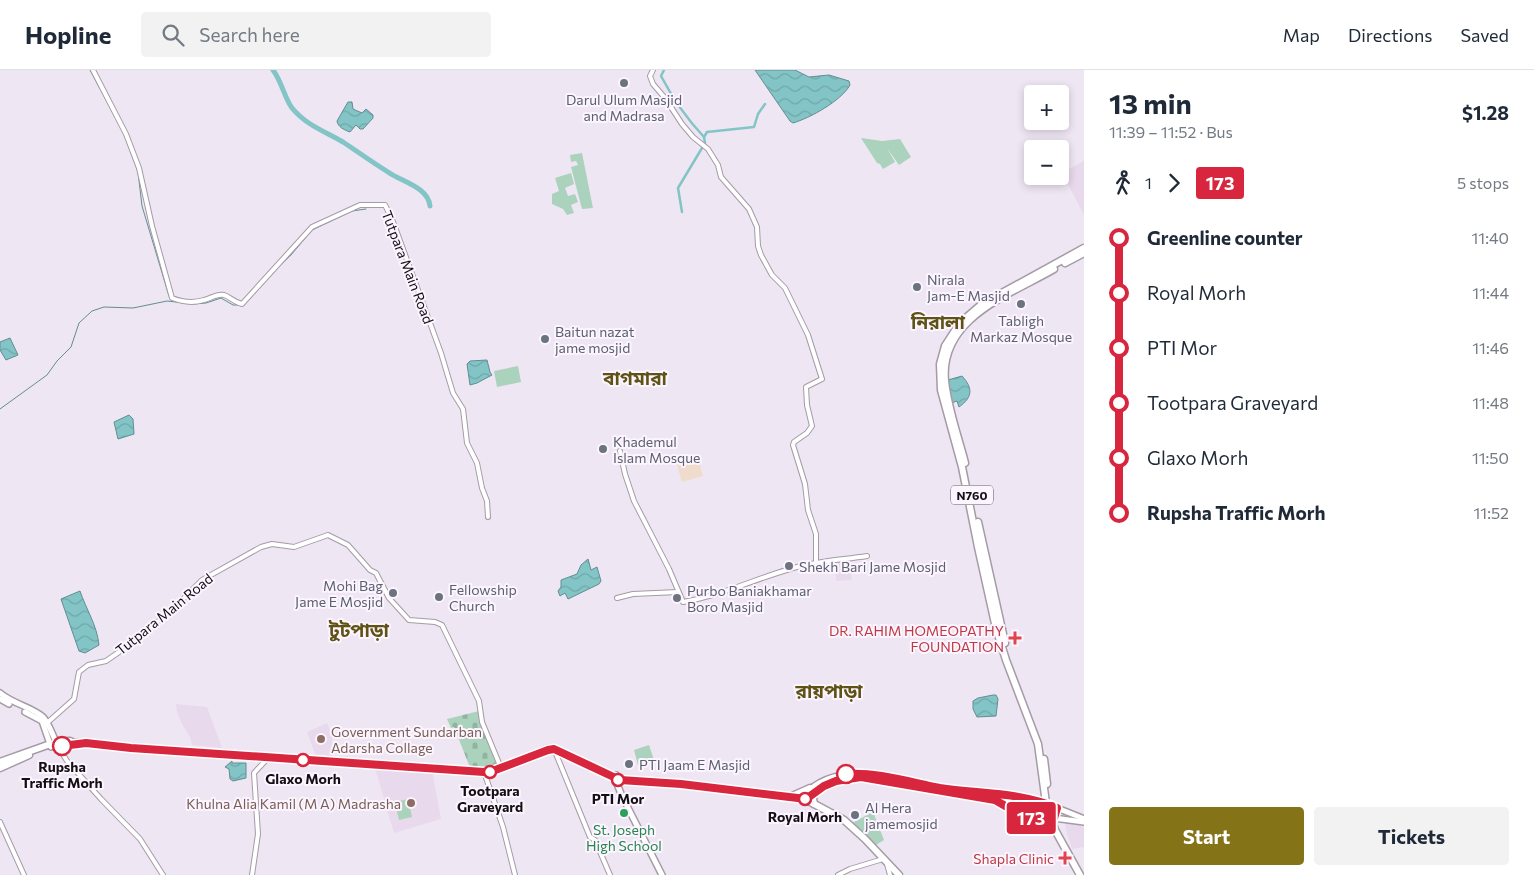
<!DOCTYPE html>
<meta charset="utf-8">
<style>
body{margin:0;font-family:Commissioner,"Noto Sans Bengali",sans-serif;background:#f2f2f3;color:#1f2937;height:100vh;display:flex;flex-direction:column;font-size:19px;white-space:nowrap}
*{box-sizing:border-box;margin:0}
p{font-size:16px;color:#747a83}
.icon{flex:none;width:28px;height:28px;fill:none;stroke:currentColor;stroke-width:2;stroke-linecap:round;stroke-linejoin:round}
.map{position:relative;flex:1;overflow:hidden}
.panel{display:flex;flex-direction:column;background:#fff;width:450px}
.panel>*{flex:none}
.badge{padding:0 10px;border-radius:4px;font-size:18px;line-height:32px}
.tools{position:absolute;left:1024px;top:15px;display:grid;gap:10px}
.tools a{display:grid;place-items:center;width:45px;height:45px;border-radius:5px;background:#fff;box-shadow:0 2px 8px #0003;font-size:25px}
.map>.badge{position:absolute;translate:-50% -50%;box-shadow:0 0 0 2px #fff}
.legs{display:flex;align-items:center;gap:8px;height:55px;padding:0 25px;font-size:16px}
.legs p{margin-inline-start:auto}
.headline{display:flex;align-items:center;justify-content:space-between;height:85px;padding:0 25px}
h1{font-size:28px;font-weight:700;line-height:38px}
.action{display:flex;gap:10px;margin-top:auto;padding:10px 25px}
.action a{flex:1;height:58px;border-radius:5px;background:#857417;color:#fff;font-size:20px;font-weight:700;line-height:58px;text-align:center}
.action a+a{background:#f2f2f3;color:#1f2937}
ul{padding:0 25px;list-style:none}
li{display:flex;align-items:center;gap:18px;height:55px;font-size:19px}
li i{display:grid;place-items:center;width:8px;height:100%;margin:0 6px;background:currentColor}
li i::after{content:'';width:12px;height:12px;margin:-6px;border:4px solid;border-radius:50%;background:#fff}
li p{margin-inline-start:auto}
li:first-child i{background:linear-gradient(#0000 50%,currentColor 0)}
li:last-child i{background:linear-gradient(currentColor 50%,#0000 0)}
header{display:flex;align-items:center;gap:30px;box-sizing:border-box;height:70px;padding:0 25px;background:#fff;border-bottom:1px solid #e0e1e3}
header strong{font-size:24px}
nav{display:flex;gap:28px;margin-inline-start:auto;font-size:18px}
.search{width:350px;height:45px;background:#f2f2f3;display:flex;align-items:center;gap:12px;box-sizing:border-box;padding:0 18px;border-radius:5px;color:#747a83;font-size:19px}
main{display:flex;flex:1;min-height:0}
.map>svg:first-child{display:block}
</style>
<header>
<strong>Hopline</strong>
<div class="search"><svg class="icon" aria-label="search" viewBox="0 0 24 24"><circle cx="10" cy="10" r="6"/><path d="M15 15l6 6"/></svg>Search here</div>
<nav><a>Map</a><a>Directions</a><a>Saved</a></nav>
</header>
<main>
<div class="map">
<svg width="1084" height="805" viewBox="0 0 1084 805">
<defs>
<pattern id="cemetery-stones" width="16" height="16" patternUnits="userSpaceOnUse" patternTransform="scale(1.25)"><rect width="16" height="16" fill="#abd2bc"/><path d="M2 7V4a2 2 0 0 1 4 0v3zM10 15v-3a2 2 0 0 1 4 0v3z" fill="#92b3a1"/></pattern>
<pattern id="water-waves" width="16" height="10" patternUnits="userSpaceOnUse" patternTransform="scale(1.25)"><rect width="16" height="10" fill="#83c4c6"/><path d="M0 5q4-4 8 0t8 0" fill="none" stroke="#70a7a9"/></pattern>
</defs>
<rect width="100%" height="100%" fill="#efe6f3"/>
<path fill="#efdccc" d="M697,385L703,406L682,412L676,391Z"/>
<g fill="#e8d9ec">
<path d="M1084,91V145L1062,103Z"/>
<path d="M848,490L852,510L836,511L835,491Z"/>
<path d="M176,634L207,637L222,678L192,675L190,667L182,654L177,642Z"/>
<path d="M327,653L333,668L332,669L333,686L315,684L307,662Z"/>
<path d="M375,698L432,701L441,749L394,763Z"/>
<path d="M1065,752L1084,756V777L1072,779L1067,764Z"/>
</g>
<path fill="url(#cemetery-stones)" d="M479,641V648L498,696L471,700L454,657L451,658L447,649Z"/>
<g fill="#abd2bc">
<path d="M861,68L882,71L900,69L911,87L899,95L887,78L895,92L883,99L880,94L877,93Z"/>
<path d="M582,83L593,138L582,139L571,97L578,95L576,91L571,92L570,85Z"/>
<path d="M571,103L574,114L565,118L568,126L575,124L578,132L571,135L574,143L567,145L563,139L552,134V124L559,121L555,108Z"/>
<path d="M518,296L521,312L497,317L494,301Z"/>
<path d="M649,675L654,690L638,695L634,680Z"/>
<path d="M408,729L412,747L399,750L395,732Z"/>
<path d="M873,742L884,770L876,775L852,753Z"/>
</g>
<g fill="url(#water-waves)" stroke="#618e91">
<path d="M755,0H795L809,7L829,5L849,11L850,15C841,31 810,48 793,53L790,51Z"/>
<path d="M348,32H352L353,39L362,43L366,39L373,45V48L363,59H360L356,55L350,62C344,60 338,57 337,51Z"/>
<path d="M10,268L18,285L6,290L0,280V272Z"/>
<path d="M487,290L490,302L492,305L477,313L470,315L467,294L470,291Z"/>
<path d="M962,306C973,318 973,327 959,337L957,331L951,333L948,310Z"/>
<path d="M129,345L133,349L134,364L118,369L114,352Z"/>
<path d="M588,489L591,500L597,497L601,511L599,514L568,529L565,523L560,526L558,521L561,517V510L577,504L581,495Z"/>
<path d="M80,521C86,539 97,555 99,575L85,583L79,581L61,529Z"/>
<path d="M993,625H996L998,629L996,646L977,647L973,639V631L978,628Z"/>
<path d="M232,691V693H246V708L233,711L230,709L229,699L225,697Z"/>
</g>
<g fill="none" stroke-linecap="round" stroke-linejoin="round">
<g stroke="#618e91" stroke-width="1">
<path d="M90,0L122,60"/>
<path d="M124,64L138,102L142,136L169,226"/>
<path d="M276,199L291,185L312,160L352,141L366,139"/>
<path d="M0,339L47,305L57,291L71,277L79,253L92,241L104,237L133,238L167,231L194,234L206,233L221,228L233,235H243"/>
</g>
<g stroke="#83c4c6" stroke-width="2.5">
<path d="M664,0L661,6C673,29 687,49 704,67"/>
<path d="M682,142L678,118L705,73L704,67L707,62L754,57L758,44L765,34"/>
</g>
<path stroke="#83c4c6" stroke-width="5" d="M273,0C282,12 284,27 292,38C306,55 324,61 343,72C358,82 372,92 388,102C402,112 428,117 430,136"/>
<g stroke="#a59ba7" stroke-width="6">
<g id="minor">
<path d="M93,0L126,64L139,98L152,156L172,228C182,232 194,233 204,230C210,229 217,223 224,225C230,227 234,232 242,234L312,157L360,135H385L392,149L441,283L453,323L463,339L467,373L477,393L482,418L487,431L488,447"/>
<path d="M653,0L650,6L653,14L665,28L682,54L693,67L708,79L718,95L721,107L749,139L757,157L758,176L761,185L772,205L785,218L808,265L822,309L806,317L807,335L812,356L807,363L794,372L793,375L805,414L808,440L816,464V493"/>
<path d="M620,381L625,404L634,431L669,499L683,532C720,526 755,509 790,499C815,491 841,490 867,486"/>
<path d="M617,528L633,524L678,522"/>
<path d="M47,653L74,629L79,602L88,595L106,591L119,582L170,542L202,510L261,477L272,474L294,477L328,465L348,475L370,500L376,503L389,528L409,550L435,552L442,555L479,631L482,652L501,698"/>
<path d="M58,676L67,691L101,729L140,769L163,805"/>
<path d="M554,679L590,767L595,770L610,805"/>
<path d="M484,702L503,757L515,805"/>
<path d="M0,752L24,805"/>
<path d="M887,794L890,805"/>
<path d="M252,805L258,764L254,703L269,687"/>
<path d="M838,805L850,799L883,789"/>
</g>
</g>
<g stroke="#a59ba7" stroke-width="8">
<g id="major">
<path d="M0,623C13,634 32,637 43,647C50,655 53,667 58,676"/>
<path d="M0,629L9,634"/>
<path d="M25,642L42,651L51,677"/>
<path d="M616,705L615,709L622,726L662,805"/>
<path d="M947,719C981,723 1027,724 1057,738L1054,748"/>
<path d="M804,725C833,694 875,704 912,712"/>
<path d="M808,728L823,716L836,711L861,707L995,730L1026,748H1054L1084,752"/>
<path d="M1057,738L1082,748"/>
</g>
</g>
<g stroke="#a59ba7" stroke-width="9">
<g id="highway">
<path d="M1065,193L1084,183"/>
<path d="M965,393C958,366 948,339 945,311C939,248 1009,225 1054,199"/>
<path d="M978,452L1005,573"/>
<path d="M1044,689L1047,714"/>
<path d="M0,692L56,672L70,671L74,673H86L131,678L484,702H491L548,679H554L620,710L681,714L805,729L844,750L865,769L899,805"/>
<path d="M0,698L29,685"/>
<circle cx="806" cy="727" r="2.5"/>
<path d="M792,726L810,718"/>
<path d="M1046,733L1038,674L1006,590L996,558L978,477L962,397L941,320L940,294L945,276L960,253L982,234L1084,178"/>
<path d="M814,734L813,729L814,721"/>
<path d="M1051,748L1055,760L1080,805"/>
</g>
</g>
<use href="#minor" stroke="#fff" stroke-width="4"/>
<use href="#major" stroke="#fff" stroke-width="5"/>
<use href="#highway" stroke="#fff" stroke-width="6"/>
</g>
<g fill="none" stroke-linecap="round" stroke-linejoin="round">
<g stroke="#fff" stroke-width="11">
<path id="line-1" d="M62,676L86,673L131,678L484,702H490L548,680L554,679L620,710L681,714L806,729L824,716L836,711L861,707L995,730L1026,748H1054L1057,738C1022,722 978,724 940,718C909,712 878,702 846,704"/>
</g>
<use href="#line-1" stroke="#d7263d" stroke-width="8"/>
</g>
<g fill="#6b7280" stroke="#fcf4fe" stroke-width="2">
<circle cx="624" cy="13" r="5"/>
<circle cx="917" cy="217" r="5"/>
<circle cx="1021" cy="234" r="5"/>
<circle cx="545" cy="269" r="5"/>
<circle cx="603" cy="379" r="5"/>
<circle cx="789" cy="496" r="5"/>
<circle cx="393" cy="523" r="5"/>
<circle cx="439" cy="527" r="5"/>
<circle cx="677" cy="528" r="5"/>
<circle cx="629" cy="694" r="5"/>
<circle cx="855" cy="745" r="5"/>
</g>
<g fill="#e0444e" stroke="#fcf4fe" stroke-width="2">
<path d="M1012.5 560.5h5v5h5v5h-5v5h-5v-5h-5v-5h5z"/>
<path d="M1062.5 780.5h5v5h5v5h-5v5h-5v-5h-5v-5h5z"/>
</g>
<g fill="#8d6e63" stroke="#fcf4fe" stroke-width="2">
<circle cx="321" cy="669" r="5"/>
<circle cx="411" cy="733" r="5"/>
</g>
<g fill="#fff" stroke="#d7263d" stroke-width="2.5">
<circle cx="62" cy="676" r="9"/>
<circle cx="303" cy="690" r="6"/>
<circle cx="490" cy="702" r="6"/>
<circle cx="846" cy="704" r="9"/>
<circle cx="618" cy="710" r="6"/>
<circle cx="805" cy="729" r="6"/>
</g>
<circle fill="#2e9e5b" stroke="#fcf4fe" stroke-width="2" cx="624" cy="743" r="5"/>
<g text-anchor="middle" dominant-baseline="central" stroke-width="4" stroke-linejoin="round" paint-order="stroke">
<rect fill="#fcf4fe" stroke="#59545a" stroke-width="1" x="951" y="415.5" width="42" height="19" rx="4"/>
<g font-size="12" font-weight="bold" fill="#130f14">
<text x="972" y="425">N760</text>
</g>
<g font-size="14" fill="#5b616d" stroke="#fcf4fe" text-anchor="start">
<text x="624" y="29" text-anchor="middle">Darul Ulum Masjid<tspan x="624" dy="16">and Madrasa</tspan></text>
<text x="927" y="209">Nirala<tspan x="927" dy="16">Jam-E Masjid</tspan></text>
<text x="1021" y="250" text-anchor="middle">Tabligh<tspan x="1021" dy="16">Markaz Mosque</tspan></text>
<text x="555" y="261">Baitun nazat<tspan x="555" dy="16">jame mosjid</tspan></text>
<text x="613" y="371">Khademul<tspan x="613" dy="16">Islam Mosque</tspan></text>
<text x="799" y="496">Shekh Bari Jame Mosjid</text>
<text x="383" y="515" text-anchor="end">Mohi Bag<tspan x="383" dy="16">Jame E Mosjid</tspan></text>
<text x="449" y="519">Fellowship<tspan x="449" dy="16">Church</tspan></text>
<text x="687" y="520">Purbo Baniakhamar<tspan x="687" dy="16">Boro Masjid</tspan></text>
<text x="639" y="694">PTI Jaam E Masjid</text>
<text x="865" y="737">Al Hera<tspan x="865" dy="16">jamemosjid</tspan></text>
</g>
<g font-size="14" fill="#130f14" stroke="#fcf4fe">
<text transform="translate(408 197) rotate(69)">Tutpara Main Road</text>
<text transform="translate(164 544) rotate(-39)">Tutpara Main Road</text>
</g>
<g font-size="14" fill="#be3a42" stroke="#fcf4fe" text-anchor="end">
<text x="1004" y="560">DR. RAHIM HOMEOPATHY<tspan x="1004" dy="16">FOUNDATION</tspan></text>
<text x="1054" y="788">Shapla Clinic</text>
</g>
<g font-size="14" fill="#785e54" stroke="#fcf4fe" text-anchor="start">
<text x="331" y="661">Government Sundarban<tspan x="331" dy="16">Adarsha Collage</tspan></text>
<text x="401" y="733" text-anchor="end">Khulna Alia Kamil (M A) Madrasha</text>
</g>
<g font-size="14" font-weight="bold" fill="#130f14" stroke="#fcf4fe">
<text x="62" y="696">Rupsha<tspan x="62" dy="16">Traffic Morh</tspan></text>
<text x="303" y="708">Glaxo Morh</text>
<text x="490" y="720">Tootpara<tspan x="490" dy="16">Graveyard</tspan></text>
<text x="618" y="728">PTI Mor</text>
<text x="805" y="746">Royal Morh</text>
</g>
<g font-size="14" fill="#27864d" stroke="#fcf4fe">
<text x="624" y="759">St. Joseph<tspan x="624" dy="16">High School</tspan></text>
</g>
<g font-size="19" font-weight="bold" fill="#5e5215" stroke="#fcf4fe">
<text x="938" y="251">নিরালা</text>
<text x="635" y="307">বাগমারা</text>
<text x="359" y="559">টুটপাড়া</text>
<text x="829" y="620">রায়পাড়া</text>
</g>
</g>
</svg>
<div class="tools">
<a>+</a>
<a>−</a>
</div>
<b class="badge" style="left:1031px;top:748px;background:#d7263d;color:#fff">173</b>
</div>
<section class="panel">
<div class="headline"><div><h1>13 min</h1><p>11:39 – 11:52 · Bus</p></div><b>$1.28</b></div>
<div class="legs"><svg class="icon" aria-label="walk" viewBox="0 0 24 24"><circle cx="13" cy="4" r="2"/><path d="M13 8l-2 6 4 7M11 14l-3 7M7 12l3-4h3l4 4"/></svg>1<svg class="icon" aria-label="forward" viewBox="0 0 24 24"><path d="M9 5l7 7-7 7"/></svg><b class="badge" style="background:#d7263d;color:#fff">173</b><p>5 stops</p></div>
<ul>
<li><i style="color:#d7263d"></i><b>Greenline counter</b><p>11:40</p></li>
<li><i style="color:#d7263d"></i><span>Royal Morh</span><p>11:44</p></li>
<li><i style="color:#d7263d"></i><span>PTI Mor</span><p>11:46</p></li>
<li><i style="color:#d7263d"></i><span>Tootpara Graveyard</span><p>11:48</p></li>
<li><i style="color:#d7263d"></i><span>Glaxo Morh</span><p>11:50</p></li>
<li><i style="color:#d7263d"></i><b>Rupsha Traffic Morh</b><p>11:52</p></li>
</ul>
<div class="action"><a>Start</a><a>Tickets</a></div>
</section>
</main>
